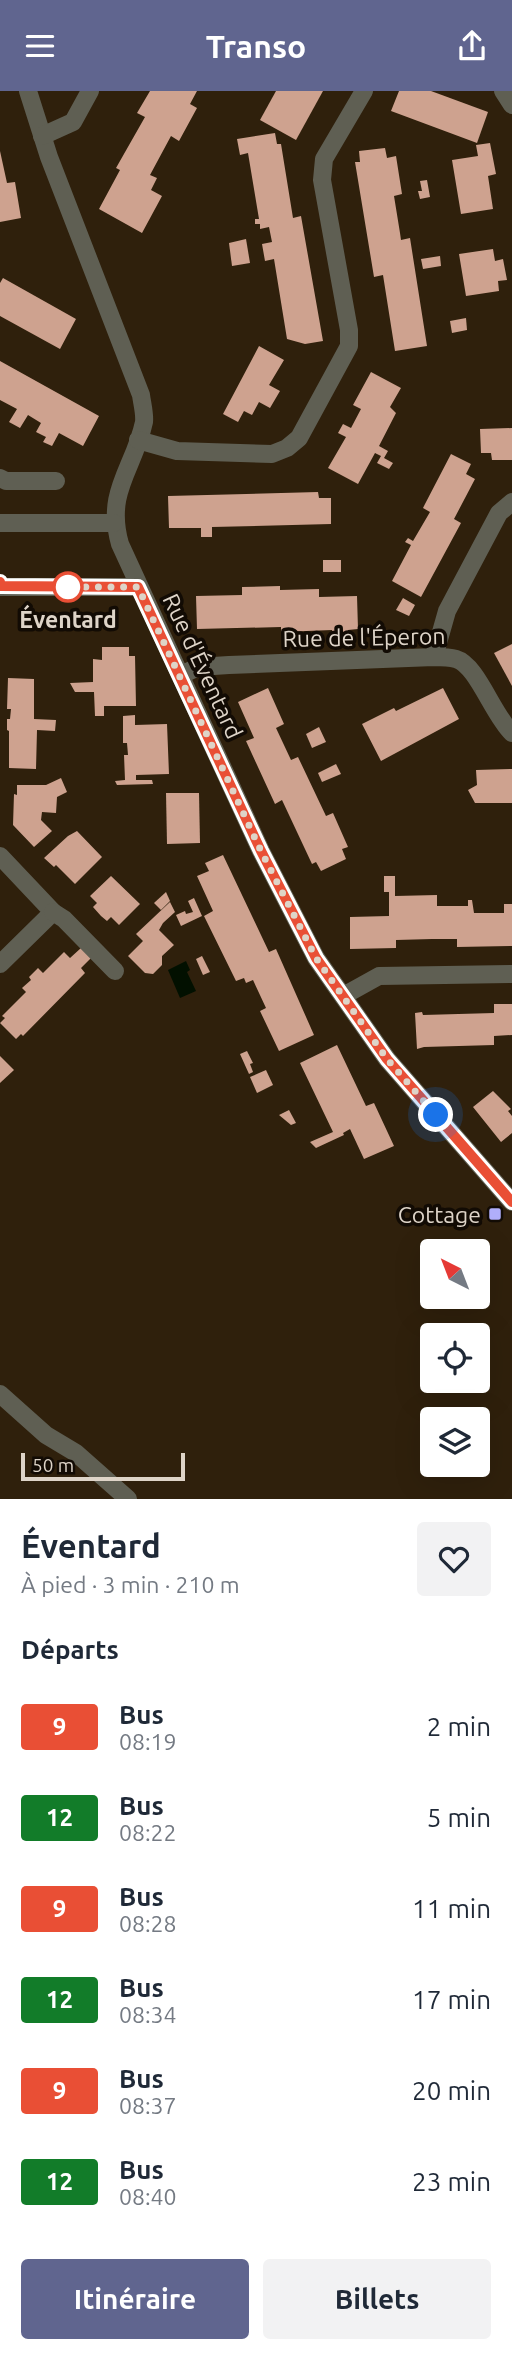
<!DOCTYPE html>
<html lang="fr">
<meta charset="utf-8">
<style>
body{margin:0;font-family:Ubuntu,sans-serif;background:#f2f2f3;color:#1f2937;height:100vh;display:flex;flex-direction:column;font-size:26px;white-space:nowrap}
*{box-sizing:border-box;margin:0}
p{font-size:23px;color:#747a83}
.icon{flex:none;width:38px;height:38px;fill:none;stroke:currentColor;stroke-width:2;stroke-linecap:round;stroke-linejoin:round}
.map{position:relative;height:1408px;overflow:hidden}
.details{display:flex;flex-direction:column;background:#fff;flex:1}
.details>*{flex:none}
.badge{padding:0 14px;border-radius:5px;font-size:24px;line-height:46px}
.needle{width:46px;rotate:318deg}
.fabs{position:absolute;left:420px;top:1148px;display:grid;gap:14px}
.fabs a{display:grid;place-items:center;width:70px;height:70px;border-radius:7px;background:#fff;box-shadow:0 7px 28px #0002;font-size:35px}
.scale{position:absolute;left:21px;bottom:18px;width:164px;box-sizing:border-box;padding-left:7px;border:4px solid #ded4c8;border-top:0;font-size:19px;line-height:24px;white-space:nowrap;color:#ded4c8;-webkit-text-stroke:5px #120b04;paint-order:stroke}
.you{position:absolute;width:35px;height:35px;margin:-18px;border:5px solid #fff;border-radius:50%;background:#1a73e8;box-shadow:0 0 0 10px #1a73e833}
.map>.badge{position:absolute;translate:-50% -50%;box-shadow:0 0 0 4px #fff}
h2{padding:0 21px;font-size:26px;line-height:63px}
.round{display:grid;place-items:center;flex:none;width:74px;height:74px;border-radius:7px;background:#f2f2f3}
.head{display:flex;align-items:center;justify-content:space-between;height:119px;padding:0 21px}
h1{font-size:33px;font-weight:700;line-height:52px}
.button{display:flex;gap:14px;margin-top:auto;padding:14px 21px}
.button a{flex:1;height:80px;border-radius:7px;background:#60658f;color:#fff;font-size:28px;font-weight:700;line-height:80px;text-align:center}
.button a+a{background:#f2f2f3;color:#1f2937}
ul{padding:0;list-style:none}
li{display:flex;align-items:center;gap:21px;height:91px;padding:0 21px}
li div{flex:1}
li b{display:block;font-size:26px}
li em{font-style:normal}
li .badge{min-width:77px;font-weight:700;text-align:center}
header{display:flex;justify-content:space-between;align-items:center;height:91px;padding:0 21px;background:#60658f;color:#fff;font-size:32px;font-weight:700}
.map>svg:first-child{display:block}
</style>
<header><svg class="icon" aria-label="menu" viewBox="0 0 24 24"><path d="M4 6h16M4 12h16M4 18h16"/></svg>Transo<svg class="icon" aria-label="share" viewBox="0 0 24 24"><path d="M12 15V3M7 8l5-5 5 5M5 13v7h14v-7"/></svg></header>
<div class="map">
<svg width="512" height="1408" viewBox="0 0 512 1408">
<rect width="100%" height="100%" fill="#2f200c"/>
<path fill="#021000" d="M186,870L190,879L187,881L196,900L180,907L168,879Z"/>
<g fill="#cea28f">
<path d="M150,0H197L190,13L197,17L179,50L171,45L150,84L157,87L151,99L162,105L142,142L99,118L120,79L116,77L145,26L137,22Z"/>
<path d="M276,0H323L296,49L260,29Z"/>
<path d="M399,0H431L488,21L477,52L391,20Z"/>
<path d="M275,42L277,53H281L293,127L301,125L323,250L305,253L287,248L274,168L265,170L262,153L272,151L269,136L260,138V133H255V128H259L248,62L240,64L237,48Z"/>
<path d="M490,52L496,83L488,85L493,118L461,123L452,69L478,65L476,54Z"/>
<path d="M385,57L387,67L396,65L402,103L394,105L400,142L401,149L410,147L427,255L395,260L383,184L374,186L355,71H360L359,60Z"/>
<path d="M0,60L7,92L15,91L21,127L0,131Z"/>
<path d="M427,89L430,106L420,108L418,100H422L420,90Z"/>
<path d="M246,148L250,172L232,175L229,152Z"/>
<path d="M493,158L495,170L503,168L507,189L498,190L499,200L466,205L459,163Z"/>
<path d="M440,165L441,175L423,178L421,168Z"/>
<path d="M3,187L76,228L60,258L0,225V192Z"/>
<path d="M466,227L467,239L452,242L450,230Z"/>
<path d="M259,255L284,269L269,294L280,300L270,317L259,311L252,324L244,320L238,331L223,323Z"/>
<path d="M0,270L99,325L83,355L59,342L52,355L43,351L46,346L36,341L41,332L28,324L20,337L9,331L17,318L0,309Z"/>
<path d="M371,281L401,297L390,316L396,322L379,355L388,360L384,367L393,372L389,378L377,372L381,365L375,362L358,393L328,377L346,346L338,342L343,333L351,337L361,318L353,314Z"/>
<path d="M512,337V369H492L491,362H481L480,338Z"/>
<path d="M451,363L471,373L466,383L475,388L454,428L461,432L421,506L392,490L411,454L405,451L408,447L413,450L430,421L423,417L425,413Z"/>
<path d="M318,401L319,407H331V433L212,436V446H201V437H169L168,405Z"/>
<rect x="323" y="469" width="18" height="12"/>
<path d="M280,495V499L319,498V506L357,505L358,538L348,539V545H333L332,539L281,541V536L197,538L196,505L242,504V496Z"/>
<path d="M403,507L415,514L409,525L396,519Z"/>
<path d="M512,553V595L494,562Z"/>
<path d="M102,556H129V565H135L136,615H104V625H95L94,601H75L70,592L93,591V568L102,569Z"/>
<path d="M8,587L34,588V628L56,629L55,640L37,639L36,678L9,677V640L7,639V628H10L11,618H7Z"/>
<path d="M268,597L284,633L276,637L291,669L298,666L326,725L333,722L348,756L342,758L346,768L321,780L316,771L312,773L282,709L275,713L246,650L254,647L238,611Z"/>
<path d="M443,597L459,628L381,670L362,633L394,617L396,620Z"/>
<path d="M135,624V634L167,633L169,683L136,684V689H152L153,693L117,694L115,690L125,689L124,664H128L127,652H123V625Z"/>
<path d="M319,636L326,651L312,657L306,643Z"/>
<path d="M336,673L341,683L322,691L318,682Z"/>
<path d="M512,678V712H475L468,699L477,694L476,679Z"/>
<path d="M61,687L67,701L57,706L56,722L42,721L41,729L52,740L34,756L13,734L14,703L17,704V694H46Z"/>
<path d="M166,702H199L200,752L167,753Z"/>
<path d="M77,740L102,766L75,793L56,774L54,776L44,767L68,745Z"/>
<path d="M223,764L269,861L276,858L314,944L279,960L260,920L266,917L253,889L246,892L244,887L236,890L204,825L213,820L197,785L209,780L205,772Z"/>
<path d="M111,785L140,813L119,834L111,826L107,830L101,825L93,816L97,812L90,805Z"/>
<path d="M384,785H395V805L437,804V815H468V809H472L474,822H504V813H512V855L457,856V848H432L396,849V857L350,858V826L389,825V801H384Z"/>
<path d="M166,801L170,810L161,819L154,812Z"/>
<path d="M194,807L202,825L181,835L176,824L185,820L186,823L193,821L188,810Z"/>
<path d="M170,811L175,821L163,832L159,839L174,854L162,865V874L153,883L145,882L128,865L143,850L136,843Z"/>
<path d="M81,857L91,867L81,877L85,882L23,945L21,943L16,948L0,932L5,927L2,925L26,901L22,897L31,889L29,886L38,877L43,882L64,861L70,867Z"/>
<path d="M202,865L210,881L203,884L196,868Z"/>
<path d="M494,913H512V944L494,945V954L424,956L417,958L415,922L422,921L423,924L494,922Z"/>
<path d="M337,954L366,1015L374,1012L394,1055L364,1068L350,1038L343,1042L344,1044L316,1057L310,1051L333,1041L300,972Z"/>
<path d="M247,960L253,972L250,973L253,981L249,983L240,963Z"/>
<path d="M0,965L14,979L0,992Z"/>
<path d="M266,979L273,994L257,1002L250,986Z"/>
<path d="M493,1000L511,1018L508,1020L512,1025V1042L501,1051L473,1016Z"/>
<path d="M289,1019L296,1032L291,1034L279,1024Z"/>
</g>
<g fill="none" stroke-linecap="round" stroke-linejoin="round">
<g stroke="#5f5f53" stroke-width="18">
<path d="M28,0L49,66L141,304C142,312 145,323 144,331C134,378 105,400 120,453L261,760L316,867L387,968L512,1111"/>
<path d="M503,0L512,14"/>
<path d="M42,45L73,31L90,0"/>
<path d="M138,349L177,360L272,363L287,357L299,347L349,255V239L322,89L324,68L364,0"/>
<path d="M0,387L6,390H56"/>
<path d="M0,432H114"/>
<path d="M0,496H138"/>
<path d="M434,566L447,520L499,422L512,411"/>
<path d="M181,584L198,576L229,574L434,566C441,566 449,566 456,568C477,574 493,624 512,642"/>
<path d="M0,765L53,821L0,873"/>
<path d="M53,821L64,828L115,880"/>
<path d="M343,905L379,885L512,883"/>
<path d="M0,1303L46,1344L76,1362L128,1408"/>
</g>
</g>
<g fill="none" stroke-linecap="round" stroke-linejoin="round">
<g stroke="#fff" stroke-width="16">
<path id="line" d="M0,491V495L138,496L261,760L316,867L387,968L512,1111"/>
</g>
<use href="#line" stroke="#e94f35" stroke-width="10"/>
<path stroke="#ded4c8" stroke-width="7" stroke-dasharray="0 12.6" d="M68,496H58H138L261,760L316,867L387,968L436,1024"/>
</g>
<circle fill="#fff" stroke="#e94f35" stroke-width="3.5" cx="68" cy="496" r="14"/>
<rect fill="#b0aefa" stroke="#120b04" stroke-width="2.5" x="488" y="1116" width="14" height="14" rx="3.5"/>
<g text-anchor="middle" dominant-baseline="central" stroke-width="7" stroke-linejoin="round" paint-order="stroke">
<g font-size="23" font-weight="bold" fill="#ded4c8" stroke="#120b04">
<text x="68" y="528">Éventard</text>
</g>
<g font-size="23" fill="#ded4c8" stroke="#120b04">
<text transform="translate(364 546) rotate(-1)">Rue de l'Éperon</text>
<text transform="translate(203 575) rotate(65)">Rue d'Éventard</text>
</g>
<g font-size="23" fill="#ded4c8" stroke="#120b04" text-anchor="end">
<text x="481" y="1123">Cottage</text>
</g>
</g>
</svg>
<div class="fabs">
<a><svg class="needle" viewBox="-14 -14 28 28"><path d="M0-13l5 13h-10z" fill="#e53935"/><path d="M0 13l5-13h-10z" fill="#747a83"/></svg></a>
<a><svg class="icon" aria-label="locate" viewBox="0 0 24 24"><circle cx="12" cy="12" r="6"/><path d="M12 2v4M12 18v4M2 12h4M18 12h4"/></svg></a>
<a><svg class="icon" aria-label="layers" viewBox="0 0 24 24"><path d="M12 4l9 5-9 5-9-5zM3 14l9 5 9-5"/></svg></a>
</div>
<div class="scale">50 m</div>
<div class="you" style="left:436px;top:1024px"></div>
</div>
<section class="details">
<div class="head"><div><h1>Éventard</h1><p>À pied · 3 min · 210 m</p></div><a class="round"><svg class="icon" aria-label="heart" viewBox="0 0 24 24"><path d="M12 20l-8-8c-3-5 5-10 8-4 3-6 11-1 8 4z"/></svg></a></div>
<h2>Départs</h2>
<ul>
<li><span class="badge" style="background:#e94f35;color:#fff">9</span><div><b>Bus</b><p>08:19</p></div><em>2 min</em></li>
<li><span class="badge" style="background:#127c29;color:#fff">12</span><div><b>Bus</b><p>08:22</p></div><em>5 min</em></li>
<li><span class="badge" style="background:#e94f35;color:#fff">9</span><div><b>Bus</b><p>08:28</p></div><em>11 min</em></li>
<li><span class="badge" style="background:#127c29;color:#fff">12</span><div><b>Bus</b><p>08:34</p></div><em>17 min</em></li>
<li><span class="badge" style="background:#e94f35;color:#fff">9</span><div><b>Bus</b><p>08:37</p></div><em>20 min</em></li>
<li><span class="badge" style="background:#127c29;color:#fff">12</span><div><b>Bus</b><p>08:40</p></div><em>23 min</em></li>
</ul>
<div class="button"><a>Itinéraire</a><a>Billets</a></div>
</section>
